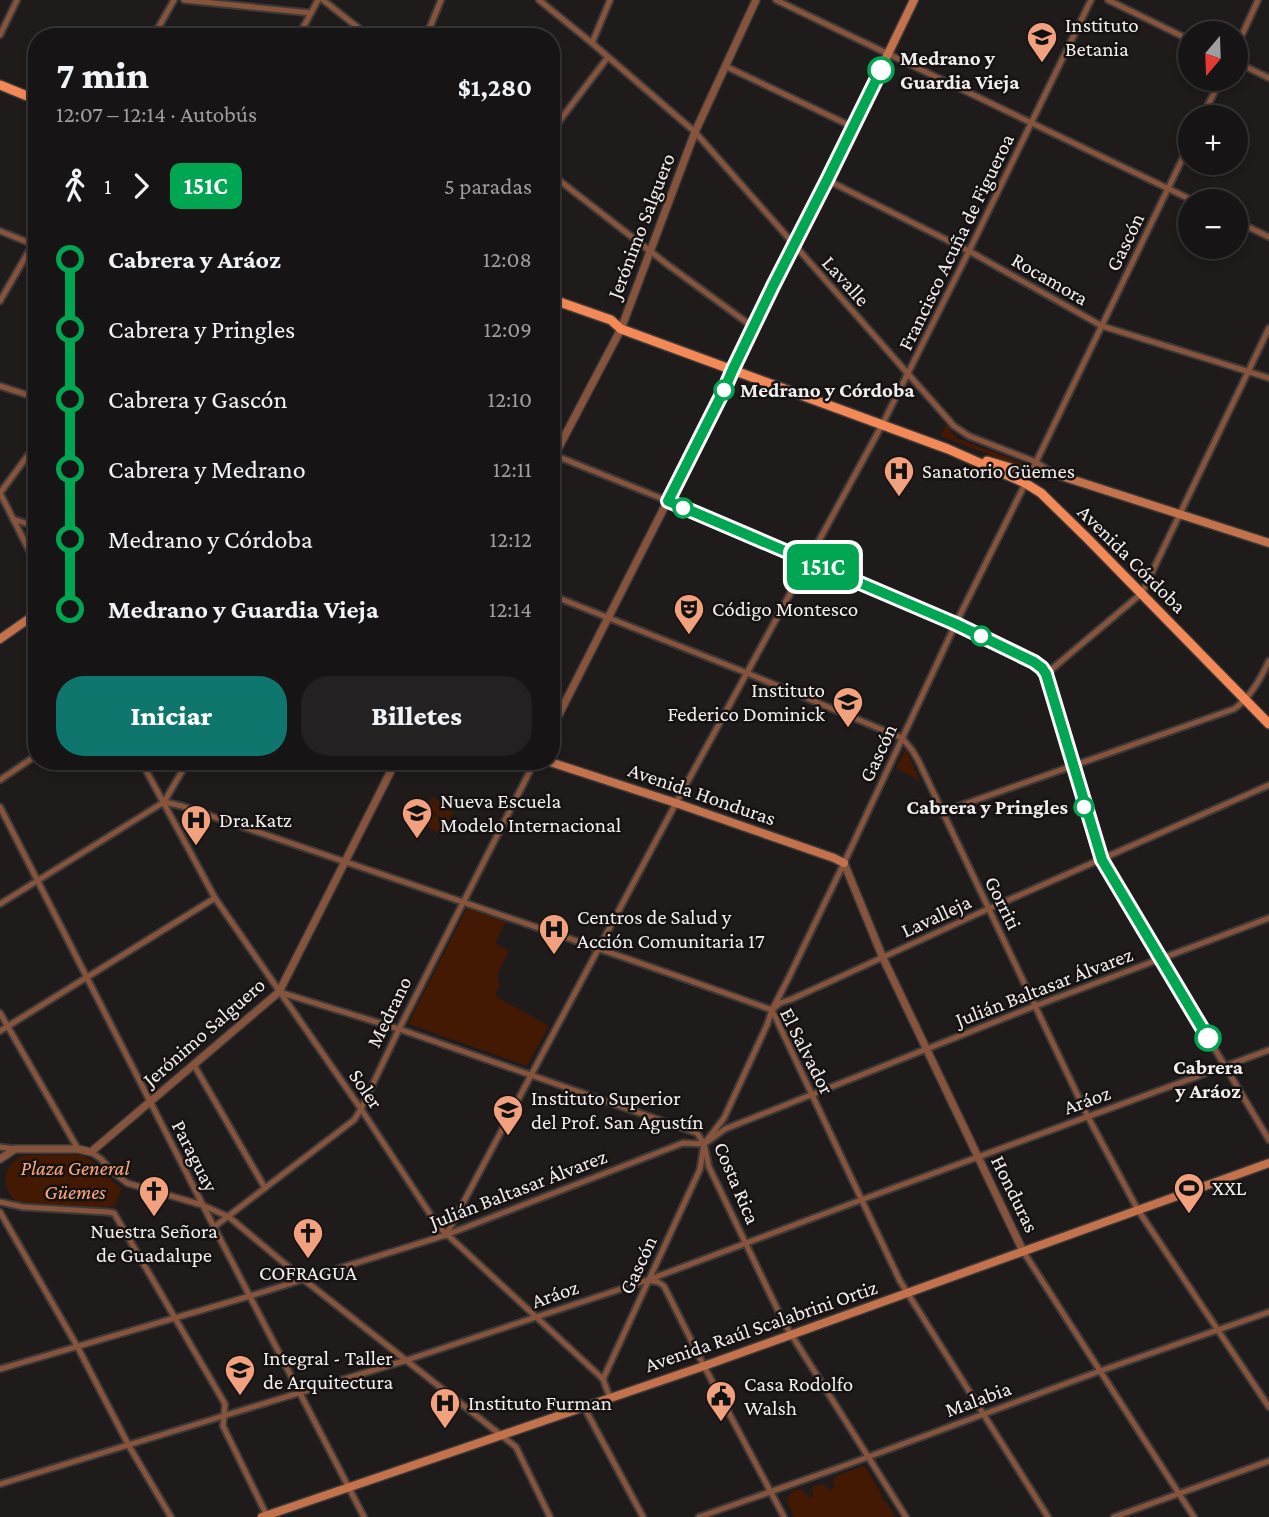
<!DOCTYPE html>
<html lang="es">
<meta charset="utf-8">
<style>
body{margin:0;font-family:"Crimson Pro",serif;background:#232122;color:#f1f3f6;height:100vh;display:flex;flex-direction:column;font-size:26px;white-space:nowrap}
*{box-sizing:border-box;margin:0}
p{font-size:23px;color:#9e9ea0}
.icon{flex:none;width:38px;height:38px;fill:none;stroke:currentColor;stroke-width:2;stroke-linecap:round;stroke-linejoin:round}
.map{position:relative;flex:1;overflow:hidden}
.sheet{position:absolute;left:28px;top:28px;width:532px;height:742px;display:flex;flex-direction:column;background:#161414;border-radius:28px;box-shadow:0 4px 10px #0003,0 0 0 2px #353334}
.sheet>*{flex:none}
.badge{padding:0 14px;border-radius:10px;font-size:24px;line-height:46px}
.needle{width:46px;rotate:199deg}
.fabs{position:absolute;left:1178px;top:21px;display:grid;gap:14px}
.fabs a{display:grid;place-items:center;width:70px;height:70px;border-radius:50%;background:#161414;box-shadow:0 4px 10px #0003,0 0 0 2px #353334;font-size:35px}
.map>.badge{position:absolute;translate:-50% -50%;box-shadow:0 0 0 4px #fff}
.legs{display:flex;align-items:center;gap:10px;height:77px;padding:0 28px;font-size:23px}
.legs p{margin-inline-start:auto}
.summary{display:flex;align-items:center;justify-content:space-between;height:119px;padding:0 28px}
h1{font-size:38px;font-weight:800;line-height:52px}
.action{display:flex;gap:14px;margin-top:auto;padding:14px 28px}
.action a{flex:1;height:80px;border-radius:28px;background:#0f766e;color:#fff;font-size:28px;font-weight:800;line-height:80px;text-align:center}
.action a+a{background:#232122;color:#f1f3f6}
ul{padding:0 28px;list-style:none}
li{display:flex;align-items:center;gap:24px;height:70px;font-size:26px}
li i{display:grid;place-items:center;width:10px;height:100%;margin:0 9px;background:currentColor}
li i::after{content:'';width:18px;height:18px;margin:-9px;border:5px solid;border-radius:50%;background:#161414}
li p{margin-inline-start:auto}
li:first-child i{background:linear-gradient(#0000 50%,currentColor 0)}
li:last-child i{background:linear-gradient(currentColor 50%,#0000 0)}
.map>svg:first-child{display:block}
</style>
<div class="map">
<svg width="1269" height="1517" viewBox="0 0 1269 1517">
<rect width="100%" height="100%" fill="#1e1b1a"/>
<g fill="#431904">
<path d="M946,424L956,438L1025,464L1023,468L941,436Z"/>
<path d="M906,749L920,781L896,768Z"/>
<path d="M433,797L454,812L447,822L426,807Z"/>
<path d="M425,808L446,824L438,834L418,819Z"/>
<path d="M467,908L506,922L495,943L509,951L497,975L500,986L495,996L549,1026L527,1066L408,1024Z"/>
<path d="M29,1155H81C98,1160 106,1179 122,1188L114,1207H93L18,1202C0,1192 0,1159 29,1155Z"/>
<path d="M863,1466L866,1468L881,1493L882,1500L887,1503L896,1517H794L787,1501L792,1491L801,1489L809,1497L813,1496L812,1488L814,1486L823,1484L829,1490L834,1488L833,1480L836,1476Z"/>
</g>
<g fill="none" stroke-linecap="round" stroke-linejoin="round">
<g stroke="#3c3938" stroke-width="9">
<g id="minor">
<path d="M184,0L311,13"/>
<path d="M323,0L370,37"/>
<path d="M539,0L592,43L695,132L954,426L969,436L1036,462L1051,472"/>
<path d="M776,0L1194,201"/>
<path d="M1108,0L1190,40"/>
<path d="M0,35L17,0"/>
<path d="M153,37L174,0"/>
<path d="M298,37L318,0"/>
<path d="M426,37L441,0"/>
<path d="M592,43L610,0"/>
<path d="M1236,48L1258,0"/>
<path d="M1236,62L1269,78"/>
<path d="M725,66L853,127"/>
<path d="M1202,117L1221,79"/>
<path d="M551,132L608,57"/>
<path d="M551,174L668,265L753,327"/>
<path d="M827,180L969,251L1102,326L1269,378"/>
<path d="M1236,221L1269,237"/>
<path d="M0,231L37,246"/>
<path d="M0,301L37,237"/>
<path d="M0,386L37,398"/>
<path d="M554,455L668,501L956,623L1034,662L1042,668L1046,674L1102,860L1269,1140"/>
<path d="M0,493L37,566"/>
<path d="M0,493L37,443"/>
<path d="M13,519L37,527"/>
<path d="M551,595L747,673L902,738L912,750L918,760L1088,1117L1138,1210L1269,1407"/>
<path d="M1046,674L1142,593L1269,328"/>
<path d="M141,761L215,898L361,1109L438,1226L603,1379L610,1398"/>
<path d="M0,780L37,755"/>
<path d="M164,802L182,806C379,874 576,939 772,1010L900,1281L1048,1517"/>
<path d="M0,807L214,1227L364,1517"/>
<path d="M942,812L1234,709C1251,697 1260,679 1269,661"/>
<path d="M0,904L164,802L188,761"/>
<path d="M279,992L399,1029L697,1133L704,1144L709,1167L784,1323L906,1517"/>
<path d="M774,1008L780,1003L792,999L988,909L1269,785"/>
<path d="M0,1013L78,1149"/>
<path d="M0,1031L215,898"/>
<path d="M194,1065L265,1188"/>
<path d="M0,1147L15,1149"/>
<path d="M91,1152L101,1159L114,1173L127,1183L202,1205L229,1217L303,1279L516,1447L550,1517"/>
<path d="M0,1202L23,1207L107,1212L114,1213L225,1404L223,1426L267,1516"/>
<path d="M0,1212L77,1346L129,1446L171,1517"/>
<path d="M214,1227L354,1120L361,1109L399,1029L535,761"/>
<path d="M446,1235L676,803L882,425L969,251L1091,0"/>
<path d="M1023,1251L1194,1517"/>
<path d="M648,1280L658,1282L664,1286L704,1366L784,1517"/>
<path d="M0,1369L250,1296L446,1235L683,1143L704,1144L725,1129L1035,1006L1269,918"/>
<path d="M603,1379L695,1180L700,1169L704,1144L724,1118L767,1025L772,1010L789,977L844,863L956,623L1036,462L1190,143"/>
<path d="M584,1407L643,1517"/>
<path d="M0,1484L407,1360L648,1280L861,1200L1269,1050"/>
<path d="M699,1517L849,1464L1100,1371L1269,1312"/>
<path d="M1114,1517L1269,1461"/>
</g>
</g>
<g stroke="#3c3938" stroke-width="10">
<g id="tertiary">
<path d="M551,462L621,329L695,132L756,0"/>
<path d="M551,730L724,390L733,369"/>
<path d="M844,863L883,958L1023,1251"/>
<path d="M0,1159L15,1149H78L91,1152L279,992L396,761"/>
</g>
</g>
<g stroke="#3c3938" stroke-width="11">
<g id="secondary">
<path d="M733,369L793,245L827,180L914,0"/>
<path d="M1031,472L1052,473L1269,543"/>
<path d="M0,639L37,613"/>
<path d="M547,761L676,803L834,858L844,863"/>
<path d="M262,1517L704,1366L1269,1163"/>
</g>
</g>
<g stroke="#3c3938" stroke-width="12">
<g id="primary">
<path d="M0,85L37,100"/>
<path d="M551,299L611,320L621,329L948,449L1025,483L1041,493L1087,538L1269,724"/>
<path d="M987,461L1017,470L1031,472"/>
</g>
</g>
<use href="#minor" stroke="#86533c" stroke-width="5"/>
<use href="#tertiary" stroke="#86533c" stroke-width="7"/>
<use href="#secondary" stroke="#c3724c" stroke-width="8"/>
<use href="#primary" stroke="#f38957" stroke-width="9"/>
</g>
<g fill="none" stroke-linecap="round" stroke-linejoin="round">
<g stroke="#fff" stroke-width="16">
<path id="line-1" d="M881,70L827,180L773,286L733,369L724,390L668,501L956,624L1034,662L1042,668L1046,674L1102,860L1208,1038"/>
</g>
<use href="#line-1" stroke="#00a651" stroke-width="10"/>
</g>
<defs>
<g id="school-pin" transform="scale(1.575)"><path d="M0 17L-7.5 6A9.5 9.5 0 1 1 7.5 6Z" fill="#f1a17d" stroke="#151211"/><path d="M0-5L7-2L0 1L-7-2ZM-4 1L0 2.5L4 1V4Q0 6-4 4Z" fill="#111"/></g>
<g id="hospital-pin" transform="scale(1.575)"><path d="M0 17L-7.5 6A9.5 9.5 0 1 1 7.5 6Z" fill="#f1a17d" stroke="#151211"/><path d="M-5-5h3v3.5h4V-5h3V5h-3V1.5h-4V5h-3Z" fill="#111"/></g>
<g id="theatre-pin" transform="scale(1.575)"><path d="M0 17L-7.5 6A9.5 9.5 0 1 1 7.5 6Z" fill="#f1a17d" stroke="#151211"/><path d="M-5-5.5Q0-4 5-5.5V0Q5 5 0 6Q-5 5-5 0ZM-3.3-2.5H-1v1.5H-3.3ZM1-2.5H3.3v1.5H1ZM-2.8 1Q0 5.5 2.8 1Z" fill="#111"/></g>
<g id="university-pin" transform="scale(1.575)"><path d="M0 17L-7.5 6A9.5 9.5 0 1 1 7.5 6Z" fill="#f1a17d" stroke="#151211"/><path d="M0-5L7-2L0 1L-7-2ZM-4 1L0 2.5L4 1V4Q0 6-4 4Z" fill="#111"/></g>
<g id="stadium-pin" transform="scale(1.575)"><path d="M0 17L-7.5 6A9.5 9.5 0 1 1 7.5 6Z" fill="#f1a17d" stroke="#151211"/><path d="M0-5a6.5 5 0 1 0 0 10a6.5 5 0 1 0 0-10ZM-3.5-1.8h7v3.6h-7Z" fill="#111"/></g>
<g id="church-pin" transform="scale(1.575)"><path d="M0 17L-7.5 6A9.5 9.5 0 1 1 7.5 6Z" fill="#f1a17d" stroke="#151211"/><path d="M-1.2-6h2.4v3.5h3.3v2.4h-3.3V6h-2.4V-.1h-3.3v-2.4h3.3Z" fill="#111"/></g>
<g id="civic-pin" transform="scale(1.575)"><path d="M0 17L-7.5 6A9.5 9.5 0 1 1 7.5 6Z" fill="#f1a17d" stroke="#151211"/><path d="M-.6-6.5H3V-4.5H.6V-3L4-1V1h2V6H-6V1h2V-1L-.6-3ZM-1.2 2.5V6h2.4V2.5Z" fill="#111"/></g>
</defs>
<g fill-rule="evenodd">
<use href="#school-pin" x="1042" y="37"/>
<use href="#hospital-pin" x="899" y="471"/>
<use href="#theatre-pin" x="689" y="609"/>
<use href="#school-pin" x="848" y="702"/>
<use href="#school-pin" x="417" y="813"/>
<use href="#hospital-pin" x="196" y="820"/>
<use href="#hospital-pin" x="554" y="929"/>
<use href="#university-pin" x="508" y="1110"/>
<use href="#stadium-pin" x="1189" y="1188"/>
<use href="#church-pin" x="154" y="1191"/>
<use href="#church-pin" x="308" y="1233"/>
<use href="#university-pin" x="240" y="1370"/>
<use href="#civic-pin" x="721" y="1396"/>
<use href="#hospital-pin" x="445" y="1403"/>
</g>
<g fill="#fff" stroke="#00a651" stroke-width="3.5">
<circle cx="881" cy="70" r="12"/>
<circle cx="724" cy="390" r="9"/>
<circle cx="683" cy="508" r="9"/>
<circle cx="981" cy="636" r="9"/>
<circle cx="1084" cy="807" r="9"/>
<circle cx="1208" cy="1038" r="12"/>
</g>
<g text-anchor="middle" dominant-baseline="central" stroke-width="5" stroke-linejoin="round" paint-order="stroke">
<g font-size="21" fill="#f1efee" stroke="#151211" text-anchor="start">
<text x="1065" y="25">Instituto<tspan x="1065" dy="24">Betania</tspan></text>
<text x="922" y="471">Sanatorio Güemes</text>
<text x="712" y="609">Código Montesco</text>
<text x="825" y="690" text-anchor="end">Instituto<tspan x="825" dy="24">Federico Dominick</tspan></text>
<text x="440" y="801">Nueva Escuela<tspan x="440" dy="24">Modelo Internacional</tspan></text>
<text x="219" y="820">Dra.Katz</text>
<text x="577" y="917">Centros de Salud y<tspan x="577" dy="24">Acción Comunitaria 17</tspan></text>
<text x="531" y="1098">Instituto Superior<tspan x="531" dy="24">del Prof. San Agustín</tspan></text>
<text x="1212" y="1188">XXL</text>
<text x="154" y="1231" text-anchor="middle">Nuestra Señora<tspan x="154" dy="24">de Guadalupe</tspan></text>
<text x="308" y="1273" text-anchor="middle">COFRAGUA</text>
<text x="263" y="1358">Integral - Taller<tspan x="263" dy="24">de Arquitectura</tspan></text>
<text x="744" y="1384">Casa Rodolfo<tspan x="744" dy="24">Walsh</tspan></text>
<text x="468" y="1403">Instituto Furman</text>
</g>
<g font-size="21" font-weight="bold" fill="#f1efee" stroke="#151211" text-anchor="start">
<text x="900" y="58">Medrano y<tspan x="900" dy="24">Guardia Vieja</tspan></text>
<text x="740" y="390">Medrano y Córdoba</text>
<text x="1068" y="807" text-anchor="end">Cabrera y Pringles</text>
<text x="1208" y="1067" text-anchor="middle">Cabrera<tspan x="1208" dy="24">y Aráoz</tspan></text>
</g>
<g font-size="21" fill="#f1efee" stroke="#151211">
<text transform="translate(641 226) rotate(-69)">Jerónimo Salguero</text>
<text transform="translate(956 242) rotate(-64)">Francisco Acuña de Figueroa</text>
<text transform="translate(1125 242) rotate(-64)">Gascón</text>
<text transform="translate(1050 279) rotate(30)">Rocamora</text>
<text transform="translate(846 281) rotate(48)">Lavalle</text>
<text transform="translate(1132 559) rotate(45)">Avenida Córdoba</text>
<text transform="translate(878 753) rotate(-65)">Gascón</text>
<text transform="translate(702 794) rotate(19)">Avenida Honduras</text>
<text transform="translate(1003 903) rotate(64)">Gorriti</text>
<text transform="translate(936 916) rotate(-25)">Lavalleja</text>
<text transform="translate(1044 987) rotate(-21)">Julián Baltasar Álvarez</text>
<text transform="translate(389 1012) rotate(-64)">Medrano</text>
<text transform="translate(204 1032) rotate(-41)">Jerónimo Salguero</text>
<text transform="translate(807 1051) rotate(63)">El Salvador</text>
<text transform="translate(366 1089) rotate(56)">Soler</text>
<text transform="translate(1087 1100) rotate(-20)">Aráoz</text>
<text transform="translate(195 1156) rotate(63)">Paraguay</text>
<text transform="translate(737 1183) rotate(67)">Costa Rica</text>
<text transform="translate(518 1189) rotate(-21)">Julián Baltasar Álvarez</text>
<text transform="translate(1015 1194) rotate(64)">Honduras</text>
<text transform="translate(638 1265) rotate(-65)">Gascón</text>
<text transform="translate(555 1294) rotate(-19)">Aráoz</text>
<text transform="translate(761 1326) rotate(-19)">Avenida Raúl Scalabrini Ortiz</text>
<text transform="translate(978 1399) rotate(-20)">Malabia</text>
</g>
<g font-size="21" font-style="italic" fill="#fba781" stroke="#151211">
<text x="75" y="1168">Plaza General<tspan x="75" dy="24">Güemes</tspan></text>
</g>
</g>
</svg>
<div class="fabs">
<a><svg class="needle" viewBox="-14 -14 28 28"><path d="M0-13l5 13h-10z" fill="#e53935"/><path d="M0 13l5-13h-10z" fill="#9e9ea0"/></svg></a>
<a>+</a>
<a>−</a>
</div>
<b class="badge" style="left:823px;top:567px;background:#00a651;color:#fff">151C</b>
<section class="sheet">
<div class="summary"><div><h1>7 min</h1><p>12:07 – 12:14 · Autobús</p></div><b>$1,280</b></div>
<div class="legs"><svg class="icon" aria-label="walk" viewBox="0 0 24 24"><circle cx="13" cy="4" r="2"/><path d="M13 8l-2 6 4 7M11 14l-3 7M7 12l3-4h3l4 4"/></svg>1<svg class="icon" aria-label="forward" viewBox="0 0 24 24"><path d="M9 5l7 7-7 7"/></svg><b class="badge" style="background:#00a651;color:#fff">151C</b><p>5 paradas</p></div>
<ul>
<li><i style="color:#00a651"></i><b>Cabrera y Aráoz</b><p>12:08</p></li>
<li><i style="color:#00a651"></i><span>Cabrera y Pringles</span><p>12:09</p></li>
<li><i style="color:#00a651"></i><span>Cabrera y Gascón</span><p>12:10</p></li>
<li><i style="color:#00a651"></i><span>Cabrera y Medrano</span><p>12:11</p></li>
<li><i style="color:#00a651"></i><span>Medrano y Córdoba</span><p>12:12</p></li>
<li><i style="color:#00a651"></i><b>Medrano y Guardia Vieja</b><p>12:14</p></li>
</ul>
<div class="action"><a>Iniciar</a><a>Billetes</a></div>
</section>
</div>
